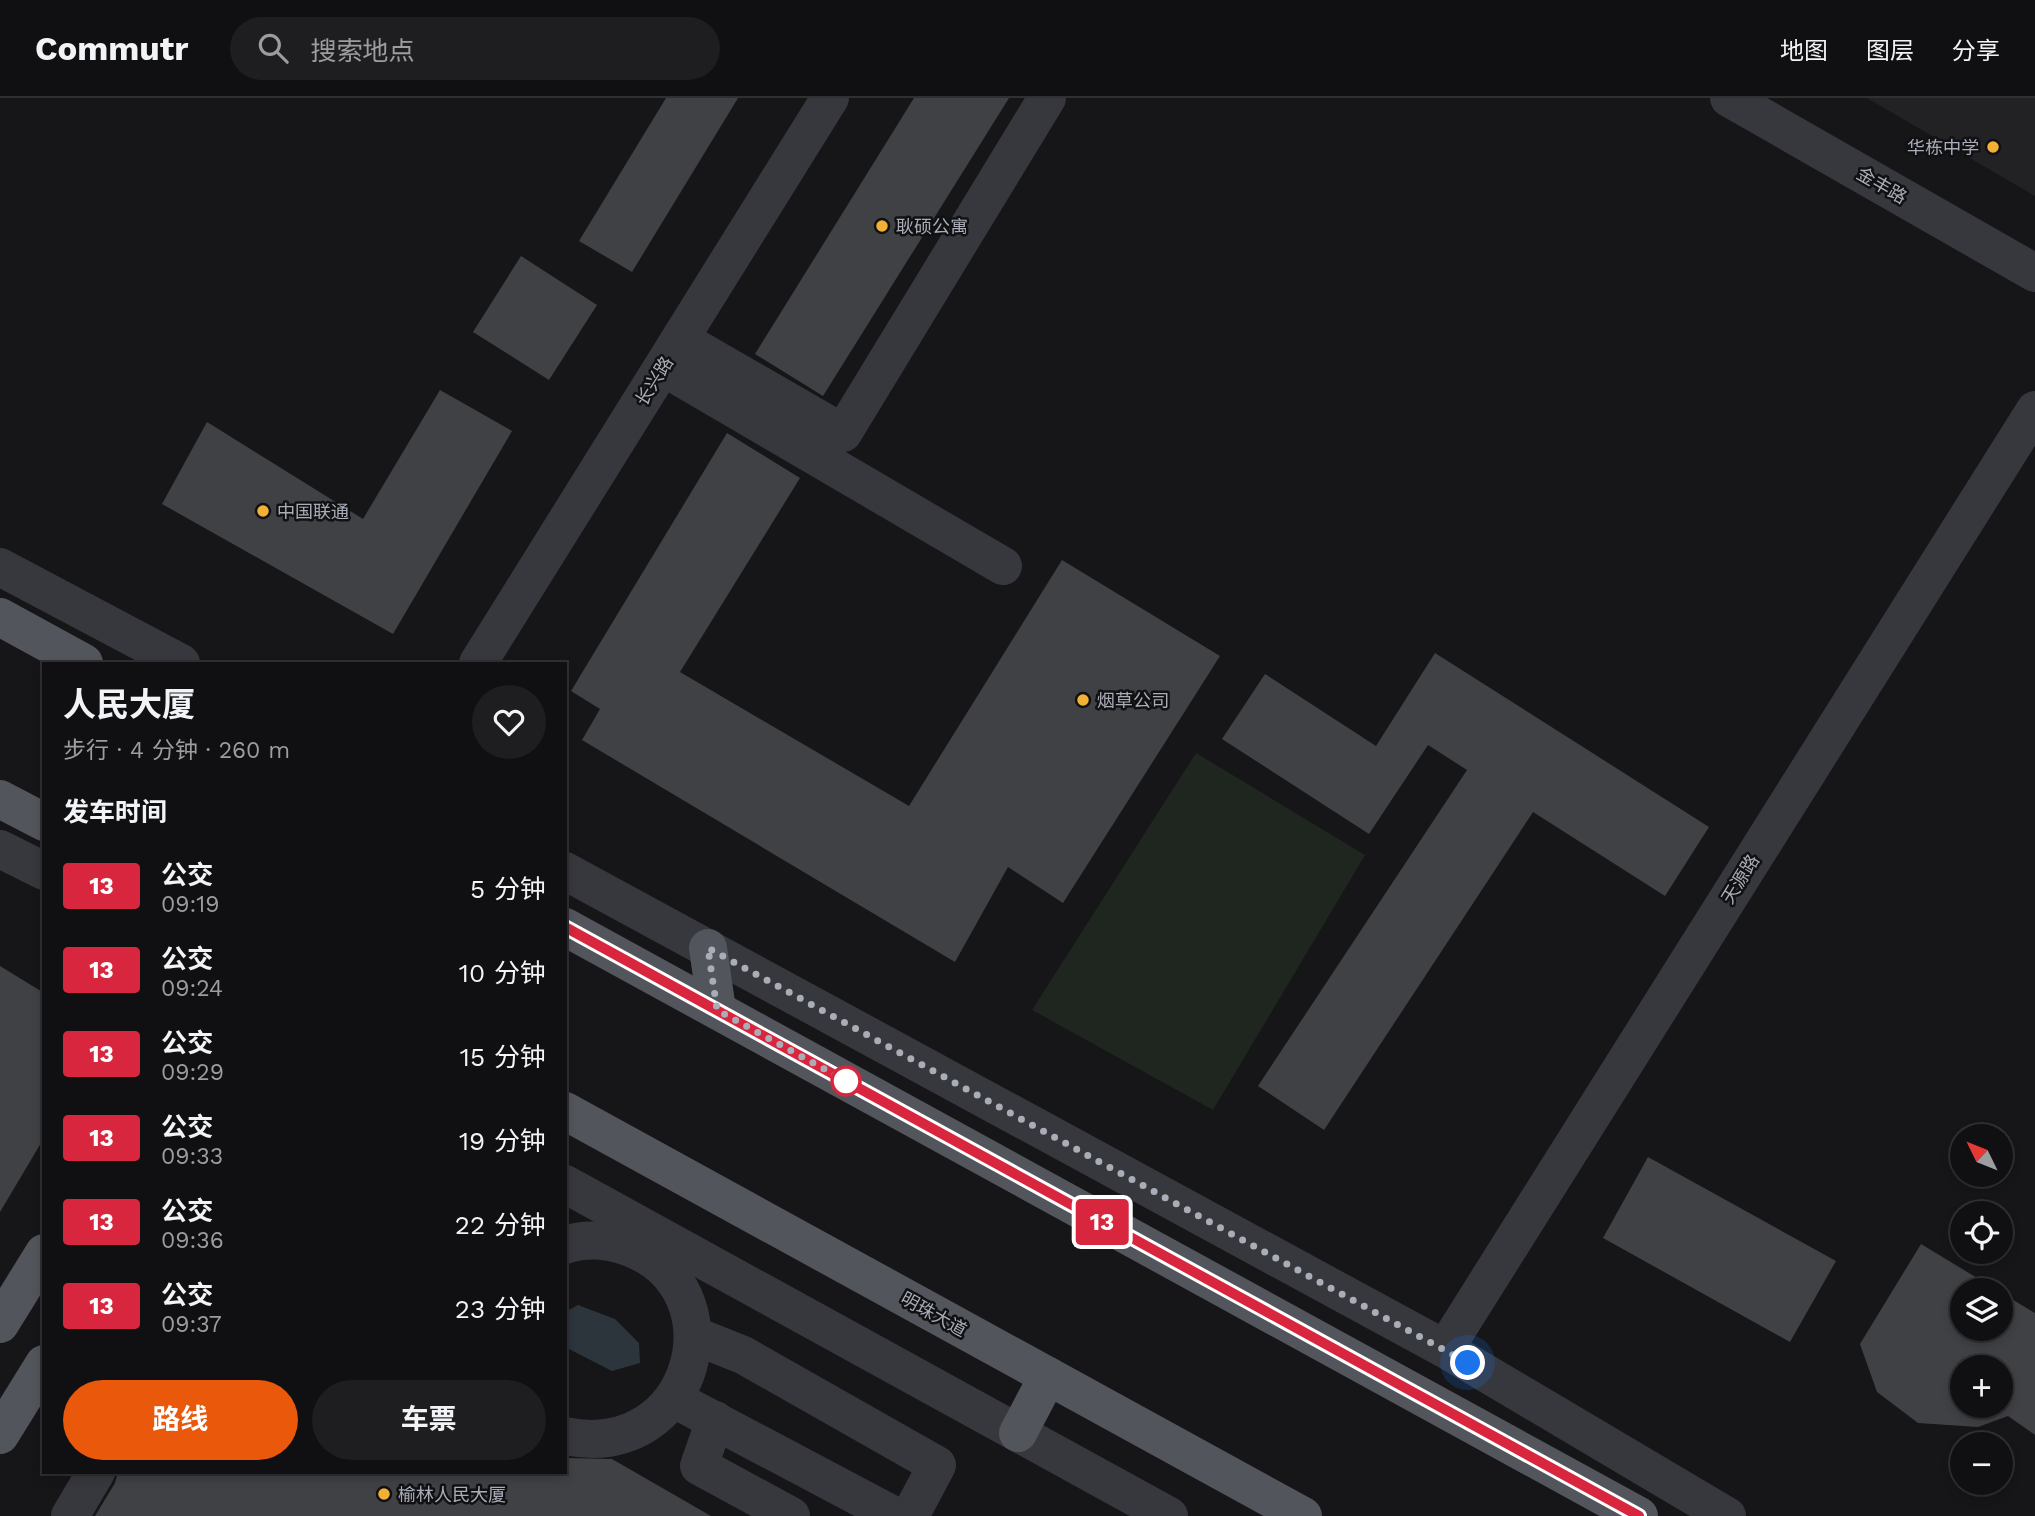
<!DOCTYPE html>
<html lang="zh">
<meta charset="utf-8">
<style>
body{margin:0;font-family:"Work Sans","Noto Sans SC",sans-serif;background:#1e1e20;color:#f1f3f6;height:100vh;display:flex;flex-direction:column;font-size:26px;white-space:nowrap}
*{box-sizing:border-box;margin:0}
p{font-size:23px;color:#9c9d9f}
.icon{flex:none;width:38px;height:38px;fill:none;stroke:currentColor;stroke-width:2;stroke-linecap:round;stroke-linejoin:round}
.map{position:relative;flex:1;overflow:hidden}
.panel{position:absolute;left:42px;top:564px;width:525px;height:812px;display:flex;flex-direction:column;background:#101012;border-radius:0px;box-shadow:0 4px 10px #0003,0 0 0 2px #303032}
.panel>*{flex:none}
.badge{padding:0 14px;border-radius:5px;font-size:24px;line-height:46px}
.needle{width:46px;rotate:313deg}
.fabs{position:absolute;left:1950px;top:1026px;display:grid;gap:14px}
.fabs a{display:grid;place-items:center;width:63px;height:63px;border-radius:50%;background:#101012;box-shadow:0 4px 10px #0003,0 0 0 2px #303032;font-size:35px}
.you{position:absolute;width:35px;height:35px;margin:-18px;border:5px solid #fff;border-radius:50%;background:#1a73e8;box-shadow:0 0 0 10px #1a73e833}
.map>.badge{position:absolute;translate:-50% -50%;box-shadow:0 0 0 4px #fff}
h2{padding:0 21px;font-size:26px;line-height:63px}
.round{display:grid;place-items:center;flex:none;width:74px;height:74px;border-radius:37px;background:#1e1e20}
.head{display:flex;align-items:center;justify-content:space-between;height:119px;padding:0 21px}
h1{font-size:33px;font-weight:700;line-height:52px}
.action{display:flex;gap:14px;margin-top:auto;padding:14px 21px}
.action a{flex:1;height:80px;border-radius:42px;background:#ea580c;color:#fff;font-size:28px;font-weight:700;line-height:80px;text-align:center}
.action a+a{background:#1e1e20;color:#f1f3f6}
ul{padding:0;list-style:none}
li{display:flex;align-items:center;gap:21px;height:84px;padding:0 21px}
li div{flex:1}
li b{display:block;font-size:26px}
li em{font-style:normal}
li .badge{min-width:77px;font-weight:700;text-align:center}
header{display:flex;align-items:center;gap:42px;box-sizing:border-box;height:98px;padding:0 35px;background:#101012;border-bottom:2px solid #303032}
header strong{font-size:33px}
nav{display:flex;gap:38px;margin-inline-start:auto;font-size:24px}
.search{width:490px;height:63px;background:#1e1e20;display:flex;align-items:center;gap:18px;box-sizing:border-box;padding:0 24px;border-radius:38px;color:#9c9d9f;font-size:26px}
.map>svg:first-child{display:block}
</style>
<header>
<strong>Commutr</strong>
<div class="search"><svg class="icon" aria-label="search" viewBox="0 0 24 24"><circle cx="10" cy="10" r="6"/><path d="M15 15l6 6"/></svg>搜索地点</div>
<nav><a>地图</a><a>图层</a><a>分享</a></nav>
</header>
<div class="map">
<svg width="2035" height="1418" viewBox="0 0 2035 1418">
<rect width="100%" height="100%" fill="#161618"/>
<path fill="#222225" d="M1867,0H2035V98Z"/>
<path fill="#1e261f" d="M1196,655L1365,757L1213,1012L1032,912Z"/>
<path fill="#2c353c" d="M578,1207L615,1221L639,1245L640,1265L612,1273L565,1249V1214Z"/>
<g fill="#404145" fill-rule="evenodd">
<path d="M666,0H738L632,174L579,143Z"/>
<path d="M914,0H1009L823,298L755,256Z"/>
<path d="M521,158L597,207L549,282L473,234Z"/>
<path d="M440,292L512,333L393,536L162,406L207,324L363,421Z"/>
<path d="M727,335L800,380L680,574L909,708L1062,462L1220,558L1063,805L1008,769L955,864L582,642L600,611L571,593Z"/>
<path d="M1435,555L1709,729L1665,798L1533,714L1324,1032L1258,988L1467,672L1428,647L1369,736L1222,641L1265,576L1376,648Z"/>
<path d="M0,868L44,895V1040L0,1114Z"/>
<path d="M1648,1059L1836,1163L1790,1244L1603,1140Z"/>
<path d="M1921,1146L1997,1192H1962V1230H2000V1194L2035,1215V1337L2008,1318L1978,1329L1918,1325L1877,1294L1860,1246ZM1962,1269H2000V1307H1962Z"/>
<path d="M565,1360L612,1361L711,1418H95L115,1385L118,1374H565Z"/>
</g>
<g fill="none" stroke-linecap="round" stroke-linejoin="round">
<g stroke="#37383d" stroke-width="38">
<path d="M1729,0L2035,175"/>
<path d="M680,241L843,335L1047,0"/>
<path d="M663,269L1003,468"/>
<path d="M0,469L181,565"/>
<path d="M478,565L830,0"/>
<path d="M0,751L44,773"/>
<path d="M565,773L1445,1251L1727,1418"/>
<path d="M565,1086L1169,1418"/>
<path d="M565,1147C586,1140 608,1142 628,1149C741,1190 696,1365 565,1338"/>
<path d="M693,1237L743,1257L937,1367L910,1418"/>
<path d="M1445,1251L2035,312"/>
<path d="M674,1301L895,1418"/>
<path d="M715,1322L699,1368L791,1418"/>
<path d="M70,1418L96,1374"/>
</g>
<g stroke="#53555c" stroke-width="38">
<path d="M0,519L84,565"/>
<path d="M0,701L44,724"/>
<path d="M565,829L1639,1418"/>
<path d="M708,850L717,912"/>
<path d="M565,1013L1303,1418"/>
<path d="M0,1226L44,1155"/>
<path d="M1018,1335L1048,1278"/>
<path d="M0,1337L44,1266"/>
</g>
</g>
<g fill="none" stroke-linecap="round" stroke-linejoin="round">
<g stroke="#fff" stroke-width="16">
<path id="line" d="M565,829L1639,1418"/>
</g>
<use href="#line" stroke="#d7263d" stroke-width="10"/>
<path stroke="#a8adb8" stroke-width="7" stroke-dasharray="0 12.6" d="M846,983L717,912L708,850L1468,1265"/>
</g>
<g fill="#f2b134" stroke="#111113" stroke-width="2.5">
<circle cx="1993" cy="49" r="7"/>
<circle cx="882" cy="128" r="7"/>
<circle cx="263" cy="413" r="7"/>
<circle cx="1083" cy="602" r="7"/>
<circle cx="384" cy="1396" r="7"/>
</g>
<circle fill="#fff" stroke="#d7263d" stroke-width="3.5" cx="846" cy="983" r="14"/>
<g text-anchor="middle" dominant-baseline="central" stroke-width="5" stroke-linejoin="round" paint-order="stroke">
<g font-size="18" fill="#a8adb8" stroke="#111113" text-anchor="start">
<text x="1979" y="49" text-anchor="end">华栋中学</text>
<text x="896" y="128">耿硕公寓</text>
<text x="277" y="413">中国联通</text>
<text x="1097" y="602">烟草公司</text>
<text x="398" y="1396">榆林人民大厦</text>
</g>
<g font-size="18" fill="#a8adb8" stroke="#111113">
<text transform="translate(1882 87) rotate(30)">金丰路</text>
<text transform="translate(654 283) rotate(-58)">长兴路</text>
<text transform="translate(1740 781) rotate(-58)">天源路</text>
<text transform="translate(934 1216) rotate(29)">明珠大道</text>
</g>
</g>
</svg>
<div class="fabs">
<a><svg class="needle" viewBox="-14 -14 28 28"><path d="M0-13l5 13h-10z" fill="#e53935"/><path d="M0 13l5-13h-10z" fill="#9c9d9f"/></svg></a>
<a><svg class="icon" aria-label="locate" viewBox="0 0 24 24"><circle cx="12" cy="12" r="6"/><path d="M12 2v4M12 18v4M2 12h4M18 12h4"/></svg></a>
<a><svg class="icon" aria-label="layers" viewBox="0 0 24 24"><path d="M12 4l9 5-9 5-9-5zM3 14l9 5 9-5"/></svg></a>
<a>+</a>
<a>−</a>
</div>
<div class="you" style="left:1468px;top:1265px"></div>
<b class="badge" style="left:1102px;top:1124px;background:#d7263d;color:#fff">13</b>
<section class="panel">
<div class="head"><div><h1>人民大厦</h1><p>步行 · 4 分钟 · 260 m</p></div><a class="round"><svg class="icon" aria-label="heart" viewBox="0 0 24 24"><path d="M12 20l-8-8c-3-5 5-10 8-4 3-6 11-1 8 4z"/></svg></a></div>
<h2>发车时间</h2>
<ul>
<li><span class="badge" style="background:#d7263d;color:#fff">13</span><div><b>公交</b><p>09:19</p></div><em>5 分钟</em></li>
<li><span class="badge" style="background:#d7263d;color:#fff">13</span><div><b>公交</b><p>09:24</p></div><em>10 分钟</em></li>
<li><span class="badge" style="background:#d7263d;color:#fff">13</span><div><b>公交</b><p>09:29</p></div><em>15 分钟</em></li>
<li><span class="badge" style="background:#d7263d;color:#fff">13</span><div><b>公交</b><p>09:33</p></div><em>19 分钟</em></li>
<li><span class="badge" style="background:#d7263d;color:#fff">13</span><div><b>公交</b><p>09:36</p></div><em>22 分钟</em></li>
<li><span class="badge" style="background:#d7263d;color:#fff">13</span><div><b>公交</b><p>09:37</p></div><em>23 分钟</em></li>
</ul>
<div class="action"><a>路线</a><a>车票</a></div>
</section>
</div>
